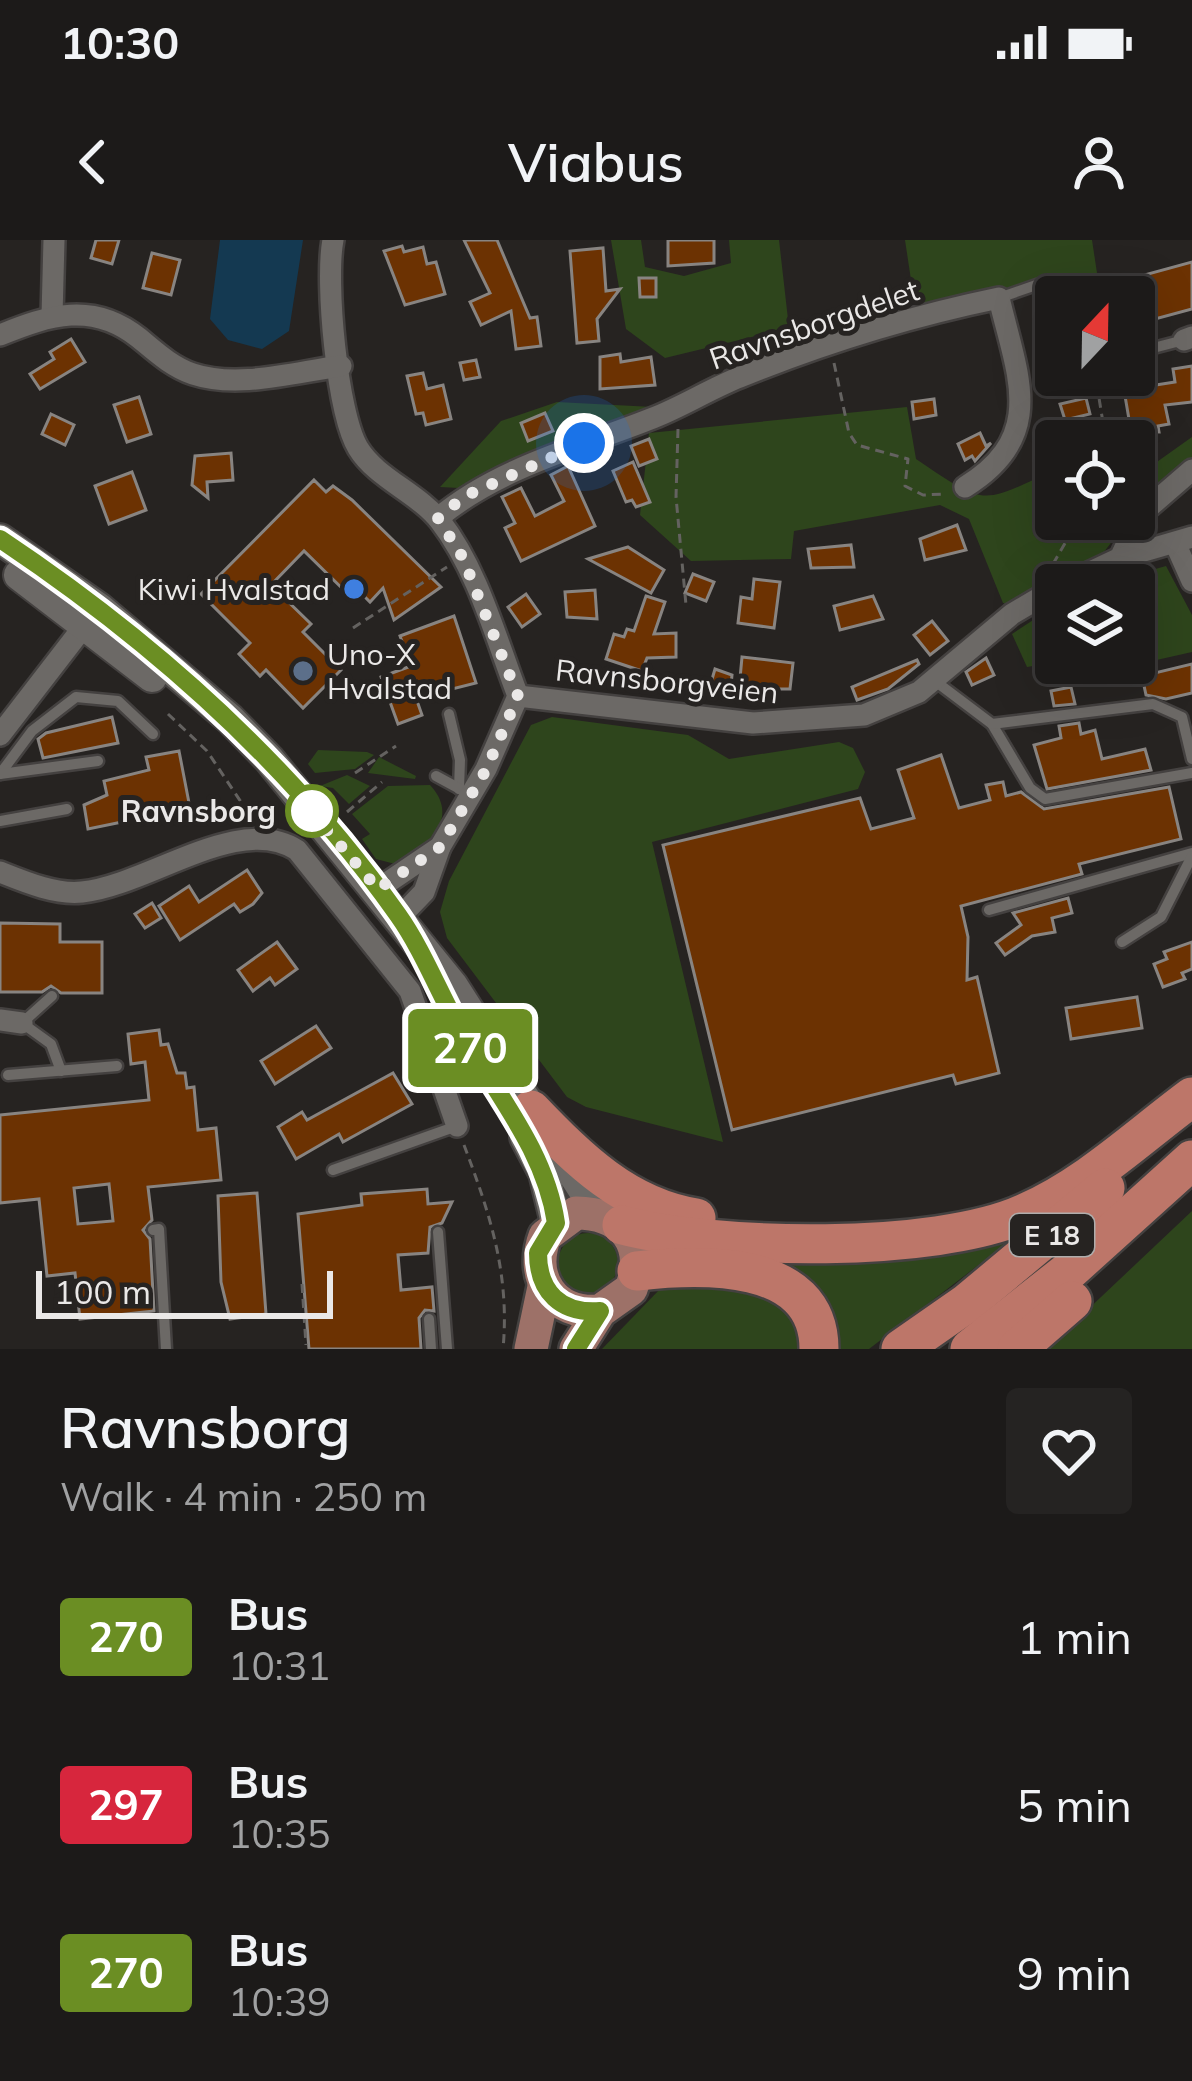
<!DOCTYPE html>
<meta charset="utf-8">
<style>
body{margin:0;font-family:Mulish,sans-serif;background:#252322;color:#f1f3f6;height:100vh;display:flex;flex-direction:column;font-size:45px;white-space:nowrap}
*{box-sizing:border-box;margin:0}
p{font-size:39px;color:#a0a1a2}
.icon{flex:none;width:66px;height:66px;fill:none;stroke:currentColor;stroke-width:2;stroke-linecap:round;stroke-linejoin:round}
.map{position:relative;height:1109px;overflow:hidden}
.side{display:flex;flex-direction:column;background:#1c1a19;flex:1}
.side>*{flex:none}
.badge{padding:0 24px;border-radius:9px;font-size:42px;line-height:78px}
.needle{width:78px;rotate:22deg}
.fabs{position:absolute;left:1035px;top:36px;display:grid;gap:24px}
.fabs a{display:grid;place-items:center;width:120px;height:120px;border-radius:12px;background:#1c1a19;box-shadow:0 12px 48px #0002,0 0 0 3px #3a3838;font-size:60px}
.scale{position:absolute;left:36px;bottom:30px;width:297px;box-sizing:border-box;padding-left:12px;border:6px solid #eae8e7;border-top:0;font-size:33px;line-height:42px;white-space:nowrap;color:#eae8e7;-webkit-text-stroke:9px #262321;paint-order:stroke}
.you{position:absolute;width:60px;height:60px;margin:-30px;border:9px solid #fff;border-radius:50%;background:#1a73e8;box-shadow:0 0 0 18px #1a73e833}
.map>.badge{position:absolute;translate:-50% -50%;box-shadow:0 0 0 6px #fff}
.round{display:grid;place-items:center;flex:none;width:126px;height:126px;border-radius:12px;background:#252322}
.overview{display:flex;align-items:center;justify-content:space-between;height:204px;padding:0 60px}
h1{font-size:57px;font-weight:600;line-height:90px}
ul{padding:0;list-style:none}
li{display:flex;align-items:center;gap:36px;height:168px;padding:0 60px}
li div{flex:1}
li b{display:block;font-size:45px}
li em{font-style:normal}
li .badge{min-width:132px;font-weight:700;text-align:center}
.status{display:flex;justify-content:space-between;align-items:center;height:84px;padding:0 60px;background:#1c1a19;direction:ltr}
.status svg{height:33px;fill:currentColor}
header{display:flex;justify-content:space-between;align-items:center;height:156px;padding:0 60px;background:#1c1a19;font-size:54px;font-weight:600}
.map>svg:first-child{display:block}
</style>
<div class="status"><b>10:30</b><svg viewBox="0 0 49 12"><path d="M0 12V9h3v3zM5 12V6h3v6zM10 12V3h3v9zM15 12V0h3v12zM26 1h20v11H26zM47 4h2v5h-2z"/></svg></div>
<header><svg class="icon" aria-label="back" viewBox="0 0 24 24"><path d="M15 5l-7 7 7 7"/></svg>Viabus<svg class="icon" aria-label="person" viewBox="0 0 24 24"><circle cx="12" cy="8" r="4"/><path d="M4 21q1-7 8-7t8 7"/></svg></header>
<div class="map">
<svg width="1192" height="1109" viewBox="0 0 1192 1109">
<rect width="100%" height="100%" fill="#262321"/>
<g fill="#2e451c">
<path d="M611,0H641L645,27L684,36L731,23L729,0H779L789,88L665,118L626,89Z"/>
<path d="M905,0H1092L1097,33L916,73Z"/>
<path d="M1056,59V134L1034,85Z"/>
<path d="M557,162L653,167L459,248L440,247L501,181Z"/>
<path d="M907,167L916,219C987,267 980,265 1056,229V279H1129L1101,316L1008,364L1003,363L969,279L940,265L794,291L791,319L691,321L640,275L649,193Z"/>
<path d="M1192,197V221L1134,271V230L1154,224Z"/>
<path d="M1166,326L1192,375V412L1068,440L1064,423H1134V345H1099Z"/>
<path d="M1056,365V422L1027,427L1012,394Z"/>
<path d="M552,477L688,495L729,519L839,502L853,508L865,532L858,549L652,602L723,902L586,867L567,857L447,698L440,672L449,641L531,485Z"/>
<path d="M318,510L367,512L374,515L355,529L315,533L308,524Z"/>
<path d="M379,517L416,536L415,539L368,533Z"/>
<path d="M347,535L370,546L349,564L333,548L320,546Z"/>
<path d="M430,545C460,577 430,606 399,625L376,619L362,599L370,594L352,574L388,546Z"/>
<path d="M1192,971V1109H1046Z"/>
<path d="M1032,984L869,1109H827L763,1015Z"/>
<circle cx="588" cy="1023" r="30"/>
<path d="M685,1039L776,1058L800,1089V1109H602L661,1048Z"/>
</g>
<path fill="#143951" d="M220,0H303L289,91L262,109L228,100L210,79Z"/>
<g fill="#6c3202" stroke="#888481" stroke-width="3" fill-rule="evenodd">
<path d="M96,0H119L112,24L91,18Z"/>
<path d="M464,0H497L530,78L537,77L541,106L516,109L511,71L481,85L470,62L490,53Z"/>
<path d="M668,0H714V23L668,26Z"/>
<path d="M402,6L404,12L423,7L427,24L436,22L445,54L405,65L384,11Z"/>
<path d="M603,8L606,51L620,49L597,79L599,101L577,103L570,11Z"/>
<path d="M152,13L180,20L171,55L143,48Z"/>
<path d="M1192,22V69L1144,82L1134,57H1119L1115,43Z"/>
<path d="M639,38H656V57H640Z"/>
<path d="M71,99L85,122L40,149L30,134L54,119L50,112Z"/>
<path d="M620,114L621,122L651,117L655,145L600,149V117Z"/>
<path d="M476,120L480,137L464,140L460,123Z"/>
<path d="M1192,126V162L1165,165L1169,184L1158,186L1159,192L1131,191L1124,150L1175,142L1173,129Z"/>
<path d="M423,133L427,149L443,145L451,179L426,185L423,173L416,174L407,136Z"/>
<path d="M139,157L151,194L127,202L114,165Z"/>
<path d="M1086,158L1090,174L1065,180L1060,164Z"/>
<path d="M934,159L936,175L914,179L912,162Z"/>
<path d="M545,173L553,191L528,201L521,183Z"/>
<path d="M51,174L74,185L65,205L42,194Z"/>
<path d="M980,193L986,206L991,203L975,221L972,216L965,220L958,204Z"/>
<path d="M649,199L657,219L639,226L631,206Z"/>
<path d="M231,213L233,240L207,242L208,258L192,245L195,216Z"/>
<path d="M633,222L650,262L636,267L632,260L626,262L613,231Z"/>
<path d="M568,226L595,286L521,321L505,288L515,283L502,257L521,248L535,276L564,261L551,235Z"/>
<path d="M132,232L146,270L109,284L95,246Z"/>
<path d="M314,240L326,252L333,246L352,260L441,347L394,380L383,348L370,362L360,352L353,359L304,311L271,345L311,384L303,392L341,430L303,468L266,430L260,436L239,414L250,403L201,354Z"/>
<path d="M957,285L966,310L925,320L920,299Z"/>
<path d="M851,305L854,327L811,328L808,309Z"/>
<path d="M628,307L664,330L651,353L588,319Z"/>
<path d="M693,334L714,342L706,361L685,353Z"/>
<path d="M754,339L780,342L774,388L738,383L741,357L752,359Z"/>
<path d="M595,350L597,379L567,377L565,352Z"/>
<path d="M526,354L540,374L522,387L508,367Z"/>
<path d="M646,356L665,362L654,394L676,393V417L647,418L642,431L606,419L614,394L624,397L627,389L634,391Z"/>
<path d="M873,356L883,379L840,390L834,366Z"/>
<path d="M454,376L476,443L416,458L422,475L398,484L381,437L411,426L400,396Z"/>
<path d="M932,381L948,401L930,415L914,395Z"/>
<path d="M742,417L793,423L790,449H739Z"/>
<path d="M986,418L994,435L972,445L966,432Z"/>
<path d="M917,420L919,424L888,449L857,460L852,447Z"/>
<path d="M1192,424V453L1166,459L1146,455L1142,436Z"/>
<path d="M715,429L732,435L730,455L708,453Z"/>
<path d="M1071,447L1075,464L1054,466L1051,451Z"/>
<path d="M112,477L118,503L43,518L38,499L46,493Z"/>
<path d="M1079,483L1081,494L1095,490L1102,519L1145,509L1151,530L1047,549L1034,505L1061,498L1059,486Z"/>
<path d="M179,511L190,568L88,589L84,565L107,555L104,541L149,530L146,517Z"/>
<path d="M941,515L959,568L990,560L986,545L1003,542L1006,556L1021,552L1044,569L1169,547L1181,599L1079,624L1082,634L961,666L968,697L967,740L977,737L999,833L956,844L953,835L732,890L663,605L860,558L871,589L914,578L898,530Z"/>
<path d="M247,630L262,653L253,664L240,672L234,664L180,700L159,666L189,646L199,662Z"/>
<path d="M1068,658L1072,673L1052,678L1055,692L1032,696L1005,715L996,703L1021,685L1013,673Z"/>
<path d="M152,663L161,678L145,688L135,674Z"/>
<path d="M0,683L60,684V702H102V753H61L51,746L42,752H0Z"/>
<path d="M277,702L297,729L275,745L270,738L253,751L238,730Z"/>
<path d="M1192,702V729L1182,733L1185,739L1163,747L1154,724L1167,719L1164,712Z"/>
<path d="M1137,757L1142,788L1071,799L1066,768Z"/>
<path d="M316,786L331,808L275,844L261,821Z"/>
<path d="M159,790L161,805L168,804L177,833H185L187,848L194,847L198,890L216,888L221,940L148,947L152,980L143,990L150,999L154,1071L80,1079L75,1033L47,1036L39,959L0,963V875L149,860L145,822L131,824L128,794ZM109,944L113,981L78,984L74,948Z"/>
<path d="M393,833L412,864L343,902L339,894L296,919L278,887L302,872L307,880Z"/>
<path d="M427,949L428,964L452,962L442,983L430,987L428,1013L398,1015L401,1050L432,1047L434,1071L425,1070L419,1078L421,1109H309L298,974L362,965L361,954Z"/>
<path d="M257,953L266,1074L230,1079L221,1042L218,956Z"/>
</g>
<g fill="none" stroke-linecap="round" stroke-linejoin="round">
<g stroke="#444140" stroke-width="15">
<g id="lane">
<path d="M999,58L1042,43"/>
<path d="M1134,113L1184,100"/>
<path d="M935,441L992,484L1030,548L1045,559L1192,533"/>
<path d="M449,474L460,520L459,549"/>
<path d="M992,484L1153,464L1182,477L1192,519"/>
<path d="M0,534L32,491L76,457L118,461L153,494"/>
<path d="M0,534L98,521"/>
<path d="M436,536L460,549"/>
<path d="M0,581L67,569"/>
<path d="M989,670L1192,613"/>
<path d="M1122,702L1161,677L1192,616"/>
<path d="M52,756L22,783L51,804L61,831"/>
<path d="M8,835L117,826"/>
<path d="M333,930L457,886"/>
<path d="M153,990L159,989L166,1109"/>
<path d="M438,992L447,1109"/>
<path d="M429,1079L431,1109"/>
</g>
</g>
<g stroke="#444140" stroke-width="26">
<g id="street">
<path d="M333,0C325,40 337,173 358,208C376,238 418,253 440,281C478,330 496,399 518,456L486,529L440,607L378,649"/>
<path d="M52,76L54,0"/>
<path d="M0,95C49,75 93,61 139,98C156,112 172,127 193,134C238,149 295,132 341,126"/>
<path d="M1184,100L1192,97"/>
<path d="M438,278C499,227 580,207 653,178C684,166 713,147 745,135C827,102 912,76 999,58C1017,135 1048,196 965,247"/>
<path d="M1175,303L1192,341"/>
<path d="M1120,318L1141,274L1192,230"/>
<path d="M1063,345L1120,318L1192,297"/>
<path d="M518,456L753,483L864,475L919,452L1012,374L1056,348"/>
<path d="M0,495L91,377"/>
<path d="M0,632C25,642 56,655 82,652C149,645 239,572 297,610L410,751L457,886"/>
<path d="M400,677L424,652L440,607"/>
<path d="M0,780L22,783"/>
</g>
</g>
<g stroke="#444140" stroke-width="34">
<g id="secondary">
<path d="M0,299L99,368L230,479L269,519L453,746L598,973"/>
<path d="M19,335L152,437"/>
<path d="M525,897L544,933L556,983"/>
</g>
</g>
<g stroke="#444140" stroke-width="38">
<g id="primary">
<path d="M531,1109L544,1047"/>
<path d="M576,1109L600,1071L631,1049C648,1004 623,973 576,973L545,996C529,1039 554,1075 600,1071"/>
</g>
</g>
<g stroke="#444140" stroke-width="44">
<g id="highway">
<path d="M531,870C578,919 626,967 696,978"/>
<path d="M622,985C718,1010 935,1014 1025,973C1087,946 1138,897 1192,857"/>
<path d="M637,1031C699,1024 819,1018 819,1109"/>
<path d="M901,1109L967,1063L1105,948"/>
<path d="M970,1109L1070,1030L1192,920"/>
<path d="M1017,1109L1072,1061"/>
</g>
</g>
<g stroke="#646260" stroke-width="3" stroke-dasharray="9 6" stroke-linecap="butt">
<path d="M834,123L849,193L857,205L908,219L905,246L923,255L946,254"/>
<path d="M1041,154L1082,152L1099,158L1106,201"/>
<path d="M678,189L676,257L686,365"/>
<path d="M1053,324L1079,279"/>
<path d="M353,388L447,327"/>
<path d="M168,474L207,511L249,574"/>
<path d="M355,533L396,506"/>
<path d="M347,572L382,542"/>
<path d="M251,573L269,563"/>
<path d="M464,905C490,974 510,1034 503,1109"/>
<path d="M302,1044L306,1105"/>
</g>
<use href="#lane" stroke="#6c6966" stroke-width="10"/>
<use href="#street" stroke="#6c6966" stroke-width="21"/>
<use href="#secondary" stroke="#6c6966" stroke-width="30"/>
<use href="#primary" stroke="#9d7168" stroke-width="33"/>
<use href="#highway" stroke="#bd7669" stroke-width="39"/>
</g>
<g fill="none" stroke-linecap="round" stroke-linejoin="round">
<g stroke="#fff" stroke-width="27">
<path id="line" d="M0,299C153,401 291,524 398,675C425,713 443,763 468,804C502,861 546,915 556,983L538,1013C538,1052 561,1074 600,1071L576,1109"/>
</g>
<use href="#line" stroke="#6b8e23" stroke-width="18"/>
<path stroke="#eae8e7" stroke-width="12" stroke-dasharray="0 21.6" d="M312,571L294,561L328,591L378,649L440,607L486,530L518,456L463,318L438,278L465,256L584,203"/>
</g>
<circle fill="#3f7fe0" stroke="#262321" stroke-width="4.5" cx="354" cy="349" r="12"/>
<circle fill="#5c6f8a" stroke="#262321" stroke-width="4.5" cx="303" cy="431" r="12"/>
<circle fill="#fff" stroke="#6b8e23" stroke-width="6" cx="312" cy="571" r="24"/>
<g text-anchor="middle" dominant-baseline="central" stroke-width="10" stroke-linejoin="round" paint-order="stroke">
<rect fill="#262321" stroke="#afadac" stroke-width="3" x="1010" y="974" width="84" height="42" rx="9"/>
<g font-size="27" font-weight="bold" fill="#eae8e7">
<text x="1052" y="995">E 18</text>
</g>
<g font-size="30" fill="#eae8e7" stroke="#262321">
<text transform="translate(814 84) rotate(-19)">Ravnsborgdelet</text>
<text transform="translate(667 441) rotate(6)">Ravnsborgveien</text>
</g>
<g font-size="30" fill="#eae8e7" stroke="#262321" text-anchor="end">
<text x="330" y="349">Kiwi Hvalstad</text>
<text x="327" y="414" text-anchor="start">Uno-X<tspan x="327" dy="34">Hvalstad</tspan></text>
</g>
<g font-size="30" font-weight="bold" fill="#eae8e7" stroke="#262321" text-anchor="end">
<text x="276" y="571">Ravnsborg</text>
</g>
</g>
</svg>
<div class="fabs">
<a><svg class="needle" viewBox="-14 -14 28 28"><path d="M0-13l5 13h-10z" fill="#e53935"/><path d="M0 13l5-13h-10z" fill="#a0a1a2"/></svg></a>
<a><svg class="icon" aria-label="locate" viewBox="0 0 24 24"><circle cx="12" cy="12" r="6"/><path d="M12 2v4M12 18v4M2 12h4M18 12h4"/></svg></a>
<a><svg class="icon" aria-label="layers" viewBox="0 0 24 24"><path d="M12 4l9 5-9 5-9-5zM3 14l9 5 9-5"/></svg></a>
</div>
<div class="scale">100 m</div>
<div class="you" style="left:584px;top:203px"></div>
<b class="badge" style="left:470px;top:808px;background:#6b8e23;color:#fff">270</b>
</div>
<section class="side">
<div class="overview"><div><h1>Ravnsborg</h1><p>Walk · 4 min · 250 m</p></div><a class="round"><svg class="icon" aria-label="heart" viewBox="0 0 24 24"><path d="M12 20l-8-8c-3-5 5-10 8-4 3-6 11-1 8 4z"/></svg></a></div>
<ul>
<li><span class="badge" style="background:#6b8e23;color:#fff">270</span><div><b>Bus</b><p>10:31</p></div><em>1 min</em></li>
<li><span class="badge" style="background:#d7263d;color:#fff">297</span><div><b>Bus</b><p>10:35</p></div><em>5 min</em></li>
<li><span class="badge" style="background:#6b8e23;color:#fff">270</span><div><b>Bus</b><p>10:39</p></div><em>9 min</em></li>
</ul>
</section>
